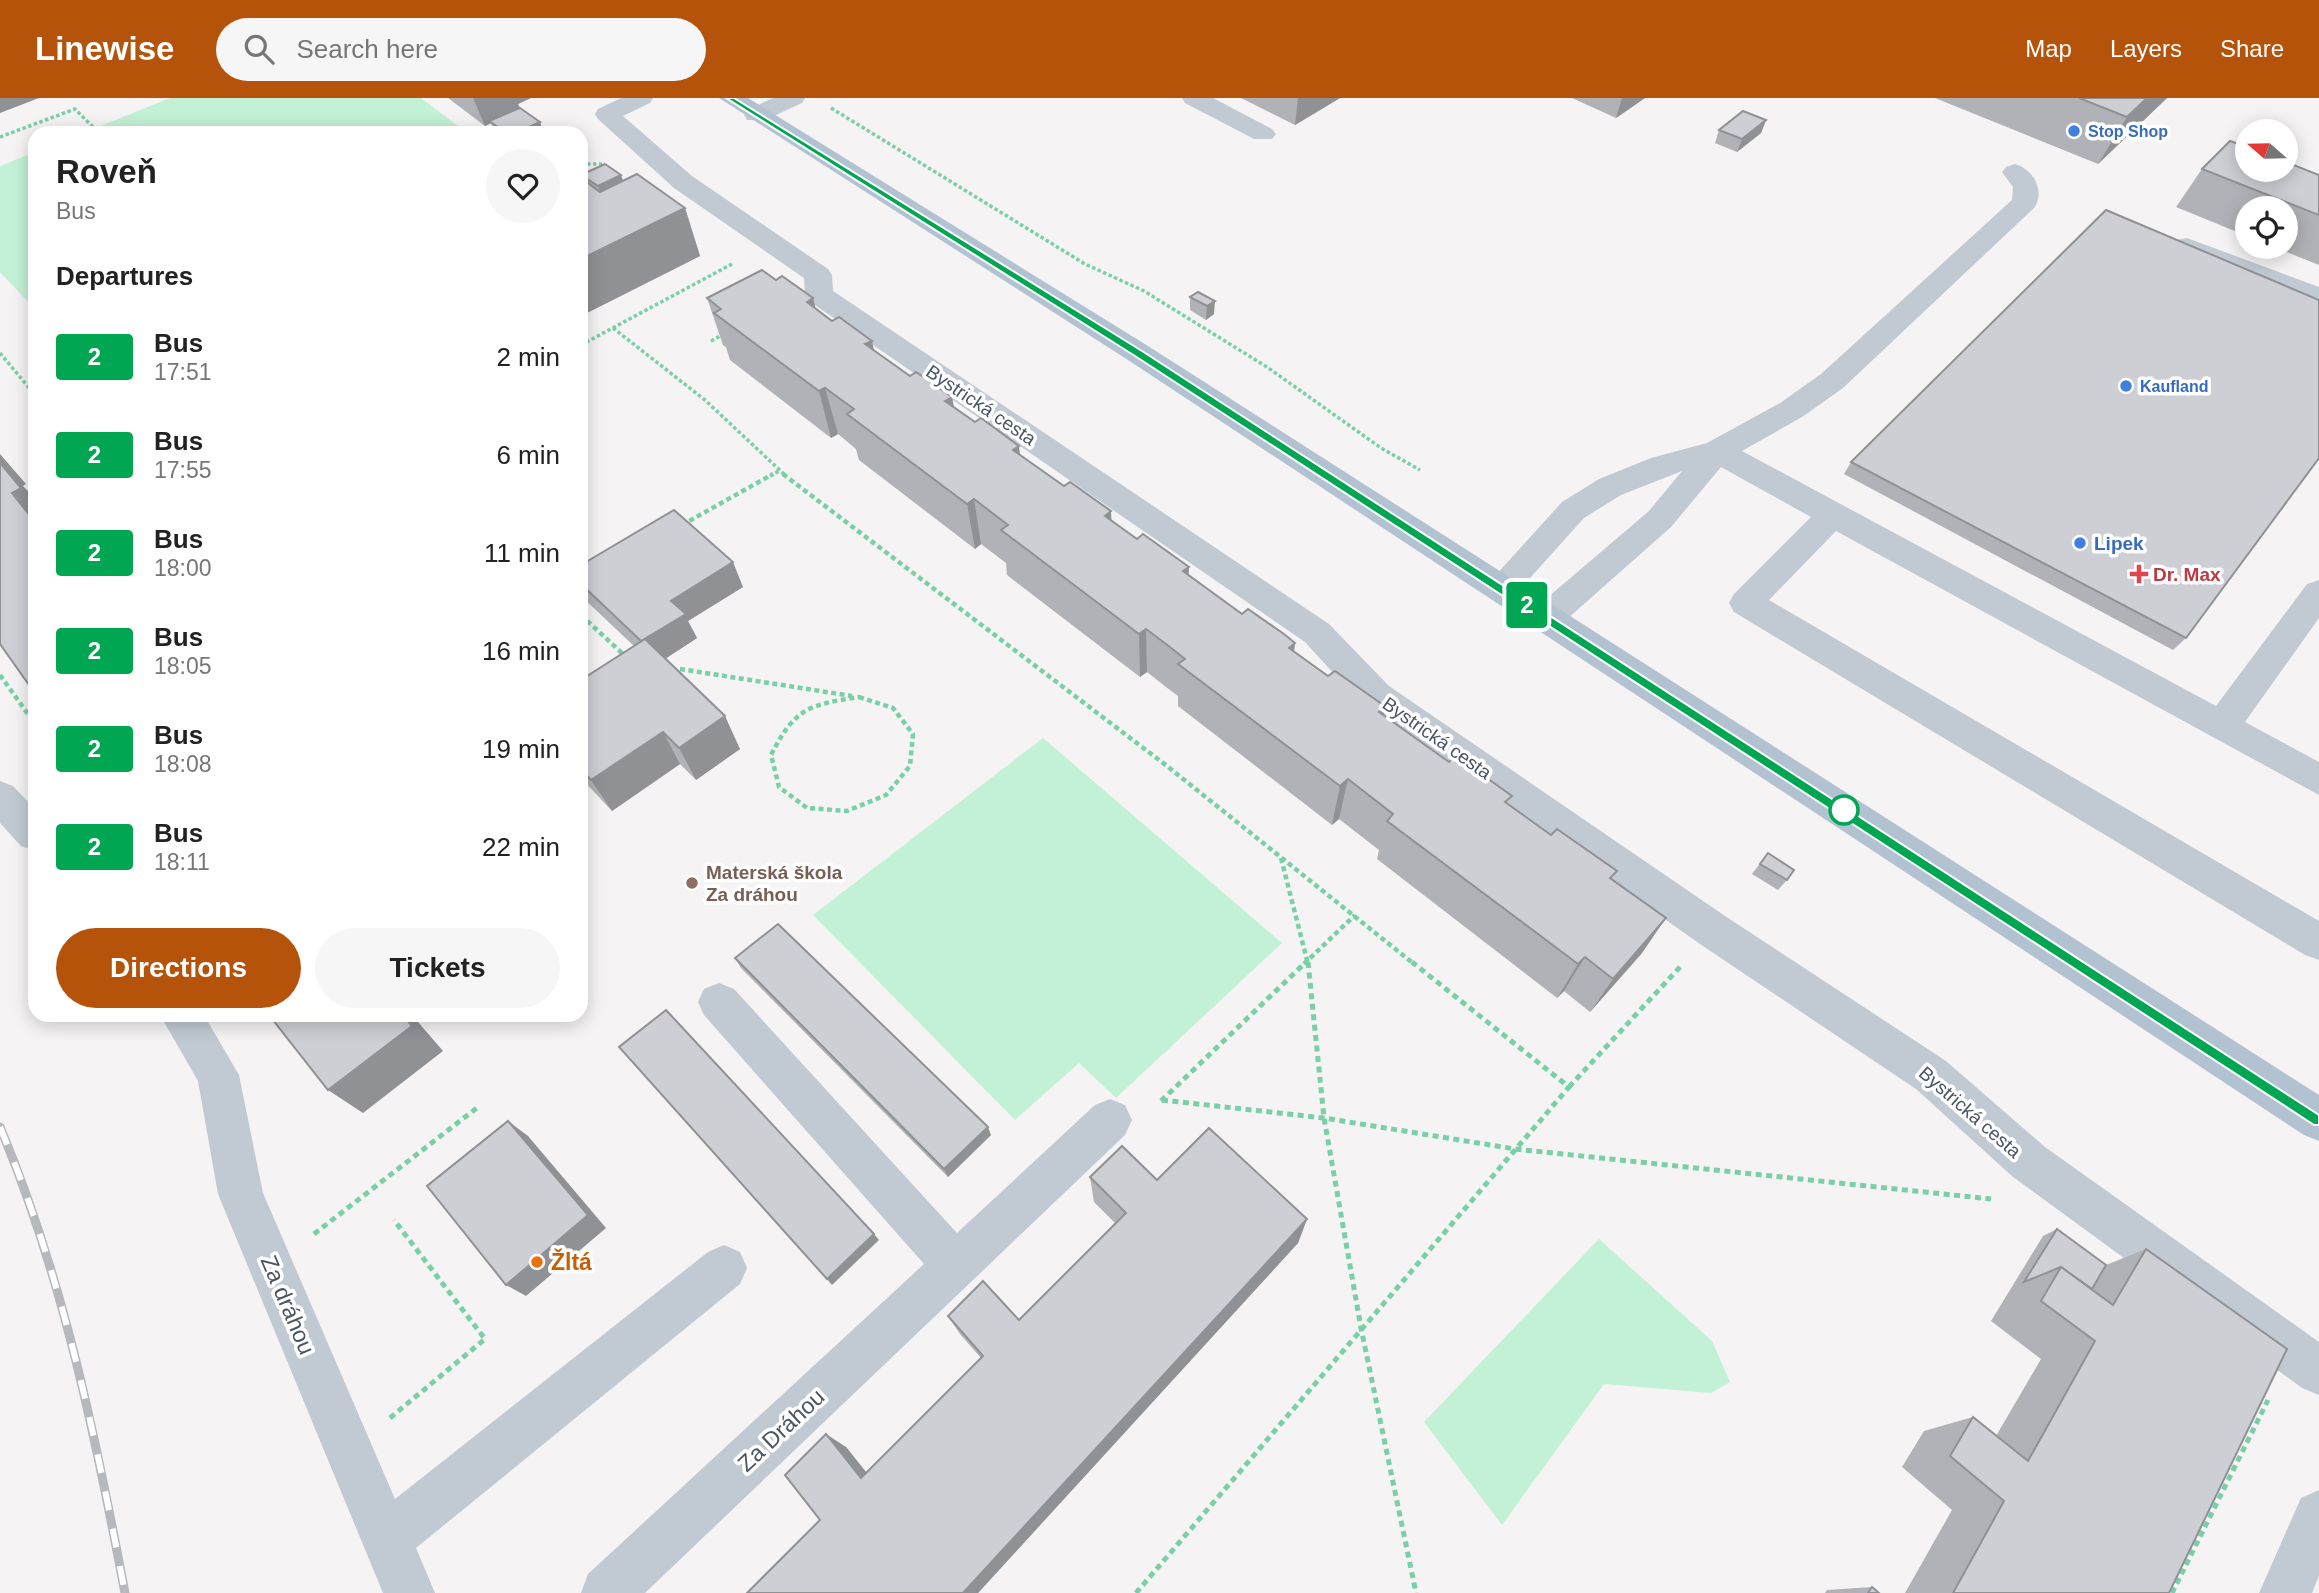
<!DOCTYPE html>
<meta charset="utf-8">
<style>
body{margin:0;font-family:Arial,sans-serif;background:#f6f6f6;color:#222;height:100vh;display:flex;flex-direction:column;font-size:26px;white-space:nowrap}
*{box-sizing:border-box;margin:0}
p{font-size:23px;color:#767676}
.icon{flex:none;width:38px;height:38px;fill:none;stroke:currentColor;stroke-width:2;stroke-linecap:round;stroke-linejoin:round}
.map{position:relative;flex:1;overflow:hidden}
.panel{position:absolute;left:28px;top:28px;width:560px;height:896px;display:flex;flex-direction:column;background:#fff;border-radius:21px;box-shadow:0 4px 18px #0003}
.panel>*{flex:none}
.badge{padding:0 14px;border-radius:5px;font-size:24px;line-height:46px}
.needle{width:46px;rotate:290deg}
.fabs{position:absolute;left:2235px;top:21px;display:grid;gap:14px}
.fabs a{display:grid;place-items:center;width:63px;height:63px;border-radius:50%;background:#fff;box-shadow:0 4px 18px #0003;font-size:35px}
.map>.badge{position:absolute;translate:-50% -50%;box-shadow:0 0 0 4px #fff}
h2{padding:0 28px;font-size:26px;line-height:63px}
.round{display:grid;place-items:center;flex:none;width:74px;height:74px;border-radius:37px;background:#f6f6f6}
.head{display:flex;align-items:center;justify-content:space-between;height:119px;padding:0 28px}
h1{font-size:33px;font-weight:600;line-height:52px}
.button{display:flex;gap:14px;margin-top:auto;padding:14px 28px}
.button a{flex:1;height:80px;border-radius:42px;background:#b45309;color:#fff;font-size:28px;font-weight:600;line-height:80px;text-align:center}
.button a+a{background:#f6f6f6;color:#222}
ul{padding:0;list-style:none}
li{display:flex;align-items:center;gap:21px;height:98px;padding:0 28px}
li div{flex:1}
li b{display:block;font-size:26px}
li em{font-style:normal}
li .badge{min-width:77px;font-weight:700;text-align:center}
header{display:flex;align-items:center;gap:42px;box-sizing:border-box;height:98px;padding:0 35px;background:#b45309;color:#fff}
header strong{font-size:33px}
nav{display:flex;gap:38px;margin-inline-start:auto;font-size:24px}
.search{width:490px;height:63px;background:#f6f6f6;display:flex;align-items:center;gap:18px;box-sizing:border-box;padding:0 24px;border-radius:38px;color:#767676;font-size:26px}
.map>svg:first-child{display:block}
</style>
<header>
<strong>Linewise</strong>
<div class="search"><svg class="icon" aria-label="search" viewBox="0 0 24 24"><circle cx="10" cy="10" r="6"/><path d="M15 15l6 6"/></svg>Search here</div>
<nav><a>Map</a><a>Layers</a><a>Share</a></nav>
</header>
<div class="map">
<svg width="2319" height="1495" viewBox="0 0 2319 1495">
<rect width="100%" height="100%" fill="#f5f3f3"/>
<g fill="#c3f1d5">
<path d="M170,0H421L467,35H83Z"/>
<path d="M35,54V211L0,174V68Z"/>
<path d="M1043,640L1282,845L1116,1000L1079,965L1015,1022L813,817Z"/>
<path d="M1599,1141L1712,1243L1730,1284L1711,1295L1604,1286L1502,1427L1424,1324Z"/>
</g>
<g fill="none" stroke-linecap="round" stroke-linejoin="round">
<g stroke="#7ad0a6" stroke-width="3.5" stroke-dasharray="3.5 2.5" stroke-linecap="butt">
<path d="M831,10L1085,166L1144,193L1267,269L1381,350L1420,372"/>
<path d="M0,39L75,11L99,35"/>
<path d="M581,66H602"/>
<path d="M613,230L705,302L786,378"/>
<path d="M711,243L722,237"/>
<path d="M581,247L732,166"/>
<path d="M0,255L35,297"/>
<path d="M770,378L779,373"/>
</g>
<g stroke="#7ad0a6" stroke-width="4.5" stroke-dasharray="5 3.5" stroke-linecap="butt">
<path d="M783,376L1167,668L1414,866"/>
<path d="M682,427L773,376"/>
<path d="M581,517L625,558"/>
<path d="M680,571L852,598"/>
<path d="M0,577L35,626"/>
<path d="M859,599L893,610L913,636L910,668L886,697L847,713L807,710L779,689L771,657C795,610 808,607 859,599Z"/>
<path d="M1281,760L1308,866"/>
<path d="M1304,866L1355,817"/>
</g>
<g stroke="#7ad0a6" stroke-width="5" stroke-dasharray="6 4.5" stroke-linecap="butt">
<path d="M1308,864L1324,1020L1361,1230L1416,1495"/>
<path d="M1569,989L1680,869"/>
<path d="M1162,1002L1324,1020L1515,1051L1991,1101"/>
<path d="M1161,1003L1306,864"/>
<path d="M314,1136L478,1009"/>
<path d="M390,1320L485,1241L394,1122"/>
<path d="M1136,1495L1569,989L1412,864"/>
<path d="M2172,1495L2268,1302"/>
</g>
<g fill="#c1cad2" fill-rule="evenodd">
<path d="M621,0H653L650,5L623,18L692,78L828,171L832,177L833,193L1329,526L1389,588L1728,820L1946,963L2045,1049L2319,1244V1297L2302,1290L2013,1079L1916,991L1700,846L1363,608L1305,544L809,203L805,197L804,180L674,90L598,21L595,16L598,11Z"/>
<path d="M773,0H805L802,5L765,22H747L744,17L747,12Z"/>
<path d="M1182,0H1213L1272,31L1276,36L1272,41H1254L1185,5Z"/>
<path d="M2015,66C2033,71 2046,93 2034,110L1843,290L1802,319L1742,353L2216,608L2307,486L2319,482V520L2245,624L2319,664V697L1836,433L1769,502L2319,823V862L2305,857L1734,514L1729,505L1734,496L1811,419L1721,369L1671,429L1558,529L1546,533L1534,529L1529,520L1534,511L1649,413L1682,373L1621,397L1584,420L1513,499L1501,502L1489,499L1484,490L1562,404L1599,381L1651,360L1707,345L1780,305L1821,276L2012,102L2013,89L2002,74L2006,69Z"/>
<path d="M2187,140L2319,189V208L2177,154L2173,148L2177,142Z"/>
<path d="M0,683L13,688L35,711V753L21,748L0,725Z"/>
<path d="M719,885L734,891L957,1135L1095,1007L1110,1001L1125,1007L1132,1022L1125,1037L645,1495H581L588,1476L924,1166L704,917L698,904L704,891Z"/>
<path d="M160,917H204L239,977L263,1095L395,1401L708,1154L724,1147L740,1154L747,1170L740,1186L416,1450L435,1495H383L218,1096L198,983Z"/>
<path d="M2319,1392V1478L2312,1495H2259L2301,1400Z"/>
</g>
<path fill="#b3c2d1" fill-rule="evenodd" d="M719,0H748L1148,248L2319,997V1043L2304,1037L1128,262Z"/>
<g stroke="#b5b8bd" stroke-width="9">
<path id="rail" d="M0,1029C63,1179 95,1336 125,1495"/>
</g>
<use href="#rail" stroke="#fff" stroke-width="6" stroke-dasharray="19" stroke-linecap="butt"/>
</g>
<g fill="#b0b2b7">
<path d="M448,0H531L518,6L520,10L544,35H495L491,25L485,28Z"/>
<path d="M1241,0H1340L1295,27Z"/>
<path d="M1572,0H1645L1616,20Z"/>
<path d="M1935,0H2167L2098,66Z"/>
<path d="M1766,22L1761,35L1737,54L1715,45L1719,32Z"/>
<path d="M2202,71L2319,77V167L2274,149H2286V110H2247V138L2176,109Z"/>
<path d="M581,77L624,83L685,110L700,158L581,218L583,82Z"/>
<path d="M776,182L813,200L815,210L910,278L952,299L954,309L1064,388L1111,413V422L1242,516L1295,545L1294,554L1612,781L1642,855L1590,914L1564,893L1557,900L1377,761L1379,752L1339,721L1332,727L1178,608V598L1166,589L1147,574L1140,579L1007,477L1006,465L981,446L975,451L859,362L856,351L838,336L831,340L730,262L726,249L723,247L707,200Z"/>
<path d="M1198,194L1214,216L1206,222L1190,212V199Z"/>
<path d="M1851,364L2186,540L2173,552L1844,376Z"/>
<path d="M581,467L743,489L688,523L697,540L665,561L740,651L696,682L680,666L612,713L581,680V582L634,548L582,499L581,497Z"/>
<path d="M1768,755L1787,782L1778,792L1752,776Z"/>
<path d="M735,860L991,1037L948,1079L741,870Z"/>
<path d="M1090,1079L1157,1082L1307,1121L1298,1145L978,1495H747L820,1422L846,1349L866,1375L981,1260L960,1236L948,1218L1019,1222L1115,1125L1094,1104Z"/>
<path d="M2057,1131L2106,1167L2146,1151L2169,1495H1905L1952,1412L1902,1369L1924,1333L1973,1319L1996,1338L2041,1261L1991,1223L2043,1138Z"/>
<path d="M1872,1489L1879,1495H1825L1827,1492Z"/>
</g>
<g fill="#909195">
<path d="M0,0H39L0,15Z"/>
<path d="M473,0H531L518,6L521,12L489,23L491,25L485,28Z"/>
<path d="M1298,0H1340L1295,27Z"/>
<path d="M1622,0H1645L1616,20Z"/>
<path d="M2147,0H2167L2098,66L2127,19Z"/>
<path d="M1766,22L1761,35L1737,54L1742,41Z"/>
<path d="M540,24L544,35H516Z"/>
<path d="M621,77L626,90L603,102L598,88Z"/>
<path d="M685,110L700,158L581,218V161Z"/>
<path d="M813,200L825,247L807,204Z"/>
<path d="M1215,203L1214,216L1206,222L1207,208Z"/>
<path d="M872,243L882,289L865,246Z"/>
<path d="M825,290L838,336L831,340L819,293Z"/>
<path d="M952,299L960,346L945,303Z"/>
<path d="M1019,348L1024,393L1013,352Z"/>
<path d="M0,356L26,386L23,388L35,400V424L0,378Z"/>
<path d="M974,401L981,446L975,451L967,406Z"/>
<path d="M1111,413L1113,458L1105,418Z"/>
<path d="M733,464L743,489L688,523L697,540L654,568L642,544L671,503Z"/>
<path d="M1189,469L1187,513L1183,473Z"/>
<path d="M1146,531L1147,574L1140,579L1139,536Z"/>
<path d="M1295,545L1290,587L1289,550Z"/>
<path d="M35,584V592L29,587Z"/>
<path d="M1386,609L1376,650L1379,614Z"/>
<path d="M725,618L740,651L696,682L679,650Z"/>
<path d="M663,634L680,666L612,713L591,682Z"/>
<path d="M1348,681L1339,721L1332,727L1340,688Z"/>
<path d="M1666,820L1642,855L1590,914L1613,881Z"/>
<path d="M1585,859L1564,893L1557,900L1578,866Z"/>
<path d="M403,917H412L443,953L363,1015L328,992Z"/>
<path d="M508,1023L528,1038L606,1130L526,1198L506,1187Z"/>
<path d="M988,1029L991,1037L948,1079L944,1071Z"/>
<path d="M1307,1121L1298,1145L978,1495H963Z"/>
<path d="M874,1136L879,1142L832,1187L827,1181Z"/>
<path d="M826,1336L846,1349L879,1390L861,1380Z"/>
</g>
<g fill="#cdcfd5" stroke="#909195" stroke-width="2">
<path d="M2079,0H2147L2127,19Z"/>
<path d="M520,10L540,24L516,35H507L489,23Z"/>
<path d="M1743,13L1766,22L1742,41L1719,32Z"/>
<path d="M2230,43L2247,49V72H2286V64L2319,77V117L2202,71Z"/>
<path d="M605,66L621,77L598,88L581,77Z"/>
<path d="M637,76L685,110L581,161V83L584,82L600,94Z"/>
<path d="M2106,112L2319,202V360L2186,540L1851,364Z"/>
<path d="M762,172L776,182L782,178L813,200L807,204L832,223L839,219L872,243L865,246L910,278L916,274L952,299L945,303L975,324L981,320L1019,348L1013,352L1064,388L1070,384L1111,413L1105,418L1137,441L1143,436L1189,469L1183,473L1242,516L1248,511L1284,536L1295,545L1289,550L1328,578L1335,573L1386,609L1379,614L1449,664L1455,657L1512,698L1505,704L1551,737L1557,731L1617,773L1610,780L1666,820L1613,881L1585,859L1578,866L1387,723L1393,716L1348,681L1340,688L1178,566L1185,561L1166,546L1146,531L1139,536L1001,432L1008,427L974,401L967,406L847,316L854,311L825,290L819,293L714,215L721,211L707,200Z"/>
<path d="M1198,194L1215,203L1207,208L1190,199Z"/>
<path d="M0,365L21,390L12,395L35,424V584L29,587L0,546Z"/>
<path d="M674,412L733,464L671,503L686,516L641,543L581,486V467Z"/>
<path d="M645,541L725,618L679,650L663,634L591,682L581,671V582Z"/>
<path d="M1768,755L1794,772L1787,782L1760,766Z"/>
<path d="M778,826L988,1029L944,1071L735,860Z"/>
<path d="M666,912L874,1136L827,1181L619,949Z"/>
<path d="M269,917H403L412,928L328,992Z"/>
<path d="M508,1023L588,1117L506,1187L427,1088Z"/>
<path d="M1209,1030L1307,1121L963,1495H747L820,1422L785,1377L826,1336L861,1380L983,1258L948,1218L983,1183L1019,1222L1126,1115L1090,1079L1122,1048L1157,1082Z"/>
<path d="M2057,1131L2106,1167L2092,1191L2061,1169L2024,1184Z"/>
<path d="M2146,1151L2287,1251L2169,1495H1953L2004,1403L1950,1358L1973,1319L2028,1363L2095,1243L2041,1203L2061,1169L2113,1207Z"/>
<path d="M1872,1489L1879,1495H1868Z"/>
</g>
<path fill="#00a651" stroke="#fff" stroke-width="2" d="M726,0H734L1142,253L2319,1017V1027H2314L1135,258Z"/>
<g fill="#3f7fe0" stroke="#fff" stroke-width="2.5">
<circle cx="2074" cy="33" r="7"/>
<circle cx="2126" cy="288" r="7"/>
<circle cx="2080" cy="445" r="7"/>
</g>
<path fill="#e0444e" stroke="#fff" stroke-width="2.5" d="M2135.5 465.5h7v7h7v7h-7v7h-7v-7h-7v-7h7z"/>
<circle fill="#fff" stroke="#00a651" stroke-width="3.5" cx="1844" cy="712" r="14"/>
<circle fill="#8d6e63" stroke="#fff" stroke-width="2.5" cx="692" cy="785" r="7"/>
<circle fill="#e8710a" stroke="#fff" stroke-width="2.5" cx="537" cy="1164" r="7"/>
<g text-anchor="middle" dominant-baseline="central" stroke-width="7" stroke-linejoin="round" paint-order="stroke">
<g font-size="16" font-weight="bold" fill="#366cbe" stroke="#fff" text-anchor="start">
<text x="2088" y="33">Stop Shop</text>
<text x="2140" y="288">Kaufland</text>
</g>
<g font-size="19" fill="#4a5661" stroke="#fff">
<text transform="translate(981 307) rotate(34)">Bystrická cesta</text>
<text transform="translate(1437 640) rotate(35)">Bystrická cesta</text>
<text transform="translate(1970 1014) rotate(41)">Bystrická cesta</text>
</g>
<g font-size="19" font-weight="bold" fill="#366cbe" stroke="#fff" text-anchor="start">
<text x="2094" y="445">Lipek</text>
</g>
<g font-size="19" font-weight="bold" fill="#be3a42" stroke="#fff" text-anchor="start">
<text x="2153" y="476">Dr. Max</text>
</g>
<g font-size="19" font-weight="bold" fill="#785e54" stroke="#fff" text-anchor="start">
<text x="706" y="774">Materská škola<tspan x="706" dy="22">Za dráhou</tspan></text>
</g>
<g font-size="23" font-weight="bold" fill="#c56008" stroke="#fff" text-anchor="start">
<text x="551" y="1164">Žltá</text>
</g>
<g font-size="23" fill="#4a5661" stroke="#fff">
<text transform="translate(288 1207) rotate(67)">Za dráhou</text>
<text transform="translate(781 1332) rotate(-43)">Za Dráhou</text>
</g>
</g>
</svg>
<div class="fabs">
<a><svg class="needle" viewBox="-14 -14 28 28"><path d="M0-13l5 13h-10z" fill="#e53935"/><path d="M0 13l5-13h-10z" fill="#767676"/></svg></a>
<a><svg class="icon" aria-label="locate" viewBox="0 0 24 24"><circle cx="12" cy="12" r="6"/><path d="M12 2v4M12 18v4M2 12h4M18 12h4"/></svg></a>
</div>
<b class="badge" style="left:1527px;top:507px;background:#00a651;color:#fff">2</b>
<section class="panel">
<div class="head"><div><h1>Roveň</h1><p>Bus</p></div><a class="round"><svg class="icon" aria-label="heart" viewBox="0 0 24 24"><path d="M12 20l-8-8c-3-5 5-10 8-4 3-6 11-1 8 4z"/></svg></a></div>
<h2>Departures</h2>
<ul>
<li><span class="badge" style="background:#00a651;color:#fff">2</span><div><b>Bus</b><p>17:51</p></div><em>2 min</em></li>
<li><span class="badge" style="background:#00a651;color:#fff">2</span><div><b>Bus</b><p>17:55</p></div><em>6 min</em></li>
<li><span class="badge" style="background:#00a651;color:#fff">2</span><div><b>Bus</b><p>18:00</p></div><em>11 min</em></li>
<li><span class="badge" style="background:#00a651;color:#fff">2</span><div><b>Bus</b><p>18:05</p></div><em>16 min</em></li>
<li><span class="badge" style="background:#00a651;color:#fff">2</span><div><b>Bus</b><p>18:08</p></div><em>19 min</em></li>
<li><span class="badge" style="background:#00a651;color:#fff">2</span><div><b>Bus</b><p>18:11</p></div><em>22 min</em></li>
</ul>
<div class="button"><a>Directions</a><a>Tickets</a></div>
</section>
</div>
